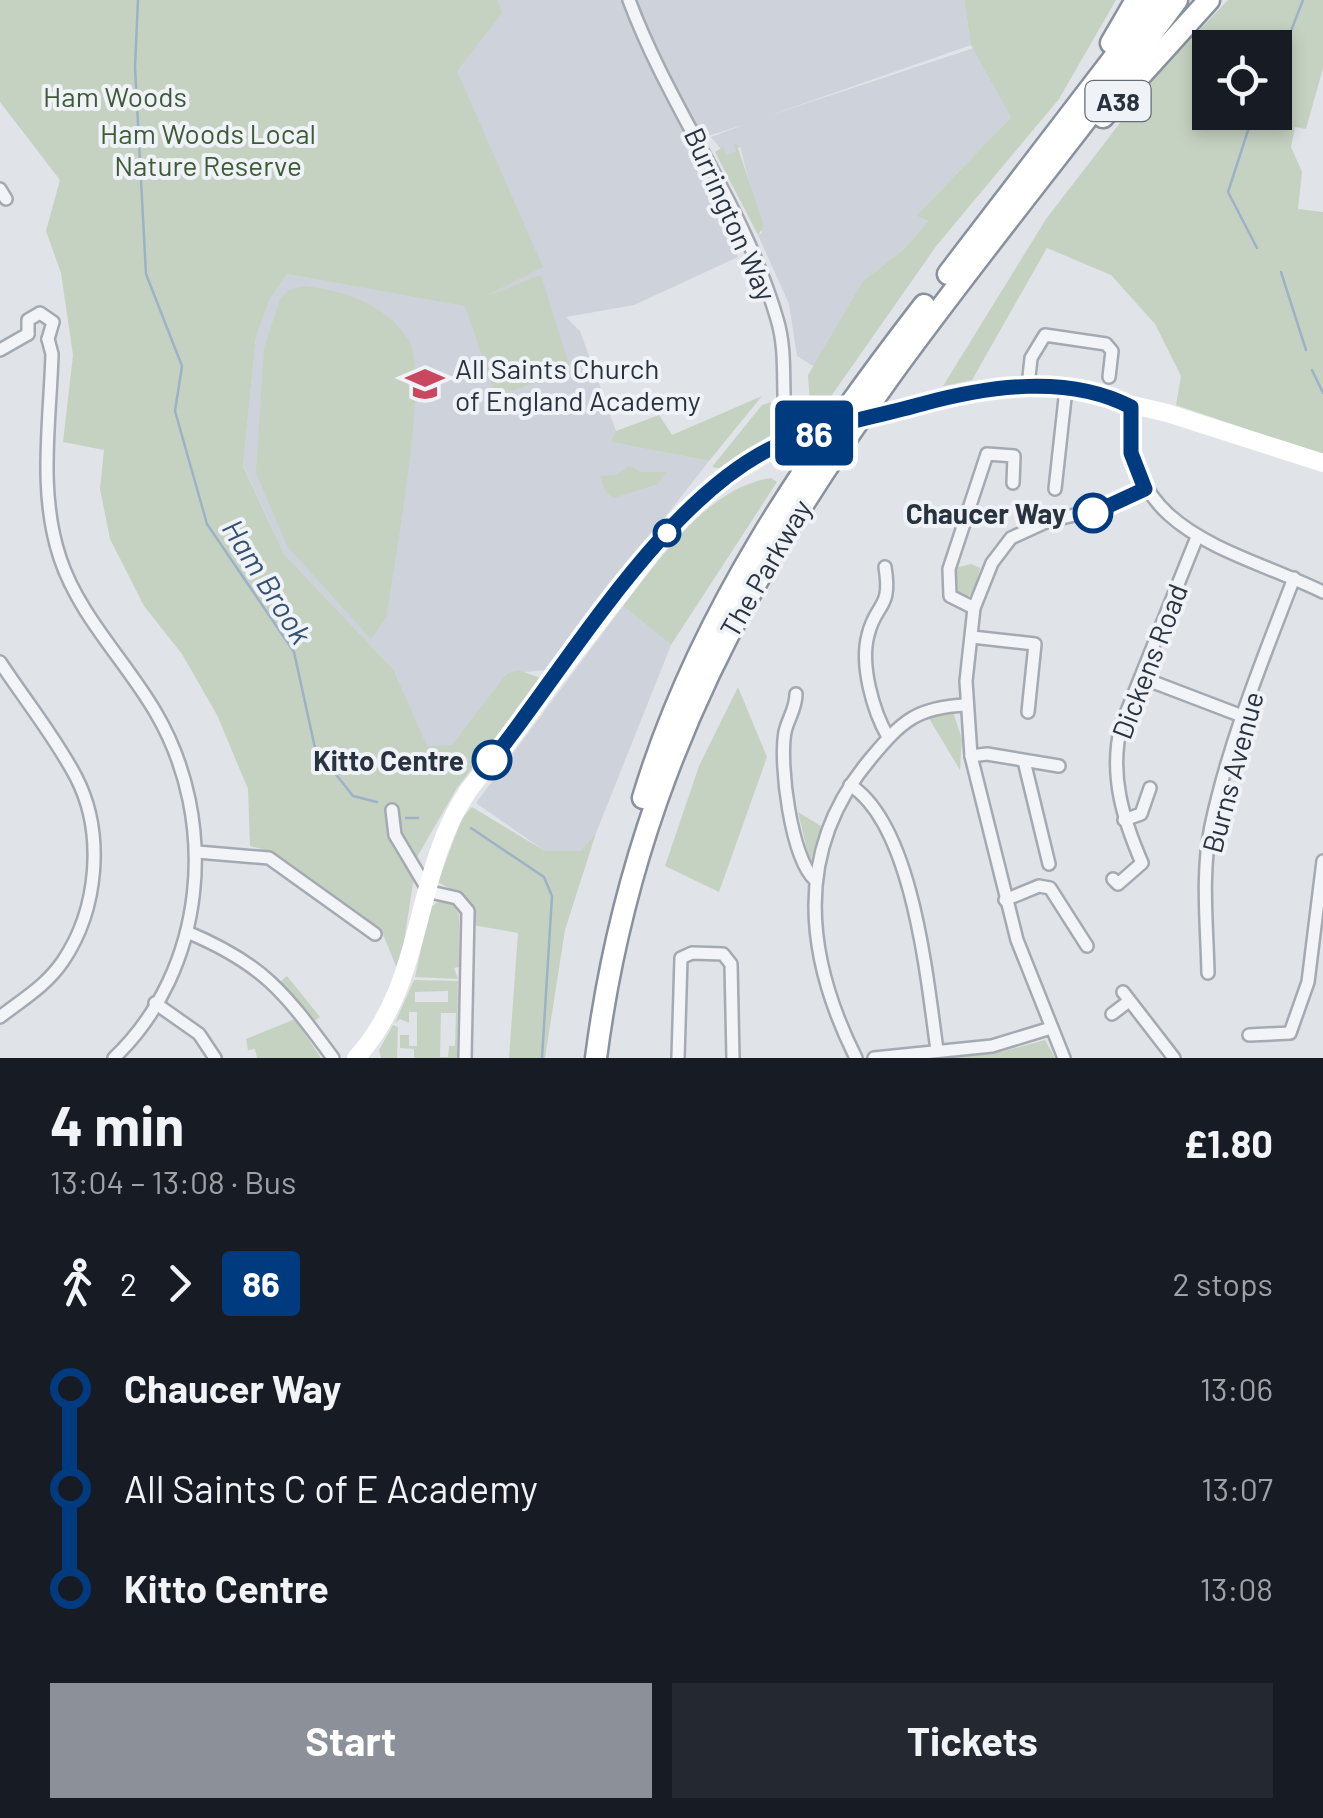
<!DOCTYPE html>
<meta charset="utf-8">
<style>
body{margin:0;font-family:Barlow,sans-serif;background:#242831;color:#f1f3f6;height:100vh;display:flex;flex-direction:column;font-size:38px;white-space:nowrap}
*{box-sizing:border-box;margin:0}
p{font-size:32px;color:#9ea1a6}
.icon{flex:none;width:55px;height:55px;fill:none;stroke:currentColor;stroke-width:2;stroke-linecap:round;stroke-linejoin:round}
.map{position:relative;height:1058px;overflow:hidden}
.drawer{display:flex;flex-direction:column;background:#171b24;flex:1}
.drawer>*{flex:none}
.badge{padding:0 20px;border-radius:8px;font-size:35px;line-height:65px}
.fabs{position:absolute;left:1192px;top:30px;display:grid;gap:20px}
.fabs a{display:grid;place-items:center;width:100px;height:100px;border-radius:0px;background:#171b24;box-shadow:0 5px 15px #0003;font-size:50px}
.map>.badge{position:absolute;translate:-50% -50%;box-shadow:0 0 0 5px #fff}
.legs{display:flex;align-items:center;gap:15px;height:110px;padding:0 50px;font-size:32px}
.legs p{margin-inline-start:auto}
.summary{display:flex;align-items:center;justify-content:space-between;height:170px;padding:0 50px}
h1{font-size:55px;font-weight:700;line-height:75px}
.button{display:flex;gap:20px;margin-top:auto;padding:20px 50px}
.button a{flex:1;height:115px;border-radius:0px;background:#8c9099;color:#fff;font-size:40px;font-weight:700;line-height:115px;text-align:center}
.button a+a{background:#242831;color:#f1f3f6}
ul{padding:0 50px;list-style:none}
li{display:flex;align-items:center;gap:35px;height:100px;font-size:38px}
li i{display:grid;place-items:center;width:15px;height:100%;margin:0 12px;background:currentColor}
li i::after{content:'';width:25px;height:25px;margin:-12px;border:8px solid;border-radius:50%;background:#171b24}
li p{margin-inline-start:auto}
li:first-child i{background:linear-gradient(#0000 50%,currentColor 0)}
li:last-child i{background:linear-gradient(currentColor 50%,#0000 0)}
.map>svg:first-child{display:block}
</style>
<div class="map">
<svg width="1323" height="1058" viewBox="0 0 1323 1058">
<rect width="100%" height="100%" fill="#e0e3e8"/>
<g fill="#ced2da">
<path d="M465,0H964L971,45L765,117L986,44L1011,117L916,216L928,221L904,249L863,281L816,368L797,356L789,304L758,235L762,233L740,146L738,144L736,151L726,155L711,137L746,124L711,135L686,147L738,257L634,305L566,317L580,331L616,431L612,442L709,461L545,670L506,674L452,746L427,747L394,670L284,554L243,465L256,337L270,299L287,274L465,305L453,67Z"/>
<path d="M623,606L671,645L596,833L582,851H545L476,803Z"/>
</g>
<g fill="#c6d2c1" fill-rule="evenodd">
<path d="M0,0H497L502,13L457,71L543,267L484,297L541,275L571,371L496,396L465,306L287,274L270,299L256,337L243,466L284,554L394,670L427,746L452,745L506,674L518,670L541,678L457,788L417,857L399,974L383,934L272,852L250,846L248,789L217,715L182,654L144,606L110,539L100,489L104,450L63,442L73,355L61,273L46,231L60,180L0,102Z"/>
<path d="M964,0H1116L1059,99L937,245L820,412L810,404L808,375L863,281L904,249L928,221L916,216L1011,117L971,45Z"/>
<path d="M1228,0H1323V68L1306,129L1295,127L1291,147L1302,172L1298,209L1323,212V455L1176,405L1181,376L1155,324L1111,275L1047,248L972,380L943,386L1046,219L1161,70ZM1210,48H1275V112H1210Z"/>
<path d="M733,143L741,146L738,148L764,226L758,235L715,152L723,147L726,155L736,151Z"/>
<path d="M304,286C344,291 386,303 409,341C430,377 393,565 387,616L371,639L287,546L256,473L264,348L280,299L289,290Z"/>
<path d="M762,396L709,461L611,442L616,431L659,415L672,435Z"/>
<path d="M771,402L772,434L722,469L712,467L762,405Z"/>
<path d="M630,466L640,472H666L658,484L614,498L605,491L600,476L616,475Z"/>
<path d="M771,478L777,482L671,645L623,606C660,559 708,487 771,478Z"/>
<path d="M971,564L980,568L974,592L964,599L955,588V568Z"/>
<path d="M738,687L767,757L719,892L665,866L699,766Z"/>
<path d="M953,712L962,739L960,770L927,715Z"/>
<path d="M472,807L545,851H581L596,833L565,930L545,1058H509L518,933L473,925L469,900L438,882L462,818Z"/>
<path d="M798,812L821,826L810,862Z"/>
<path d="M439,901L451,903L459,914V967L454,968L458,979L415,977L430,908Z"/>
<path d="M287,976L320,1017L313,1022L281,981Z"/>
<path d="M414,980L458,981L457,1058H414V1049L400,1048V1035H409V1046H417V1012H409V1023L400,1019L395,1023ZM448,991V1002H415V992ZM441,1013H456L455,1046H449L448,1057H440Z"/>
<path d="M295,1019L321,1058H257L255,1049L248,1050L246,1039Z"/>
<path d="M393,1025L398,1027L397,1058H381L379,1050Z"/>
<path d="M1045,1040L1055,1058H942L1001,1052Z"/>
</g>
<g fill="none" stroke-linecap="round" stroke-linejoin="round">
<g stroke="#9cb2c7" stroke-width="2.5">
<path d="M138,0L135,67L146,274L182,366L175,411L207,524L294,652L315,748L353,796L377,802"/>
<path d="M1275,72L1303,0"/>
<path d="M1254,112L1228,192L1257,248"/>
<path d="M1281,272L1306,350"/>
<path d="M1312,370L1323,393"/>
<path d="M406,818H418"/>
<path d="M471,828L544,877L552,896L542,1058"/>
</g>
<g stroke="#a5aab2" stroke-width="16">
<g id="street">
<path d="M629,0C670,110 744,205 777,319C789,358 779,400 789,440"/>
<path d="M0,189L6,199"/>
<path d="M28,334V320L40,313L53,322L48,339"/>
<path d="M48,339L52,354C50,423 38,492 60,558C79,616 126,661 156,713C219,821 207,969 114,1058"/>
<path d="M0,350L28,334"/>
<path d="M1028,386L1031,358L1045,335L1106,344L1112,351L1109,377"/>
<path d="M1131,407C1121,533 1232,548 1323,592"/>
<path d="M1055,489L1066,389"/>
<path d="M885,567C892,610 876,602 868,635C860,665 873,711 888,737"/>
<path d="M974,608L950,596L949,569L987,454L1014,456L1013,483"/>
<path d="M972,637L1035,644L1028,712"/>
<path d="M0,662C25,700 55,737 76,777C105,833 98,909 63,961C46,986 23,999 0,1017"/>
<path d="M1153,682L1242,716"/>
<path d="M796,694C796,709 788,718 785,732C779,764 791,858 815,880"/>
<path d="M971,756L987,754L1059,766"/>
<path d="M1024,761L1049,864"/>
<path d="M850,785C913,825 927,979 937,1050"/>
<path d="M392,810L395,835L426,887"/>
<path d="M1124,820L1141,814L1150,788"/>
<path d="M197,852L269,858L375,934"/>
<path d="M1113,879L1118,884L1142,863C1123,819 1109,775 1121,726L1197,537"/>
<path d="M426,891L457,898L468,911L465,1058"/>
<path d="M1005,900L1039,886L1050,888L1087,946"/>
<path d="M187,932C264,964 285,993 333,1058"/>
<path d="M1208,973C1207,925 1201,874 1211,826C1229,741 1263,659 1294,578"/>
<path d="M1123,992L1174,1058"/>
<path d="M155,1003L199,1034L215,1058"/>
<path d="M1112,1014L1129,1001"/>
<path d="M1249,1035L1290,1033L1308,982L1323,861"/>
<path d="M678,1058L681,958L692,953L723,954L731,964L733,1058"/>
<path d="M856,1058C805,956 793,850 871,758C902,721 917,707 966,705"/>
<path d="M874,1058L992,1046L1051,1028"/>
<path d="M1064,1058L1017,940L971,756L966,681L974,608L992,563L1011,538L1048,521L1115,506L1145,489"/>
</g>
</g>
<g stroke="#88919e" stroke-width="25">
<g id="highway">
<path d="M1111,43L1136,0"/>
<path d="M1103,117L1209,0"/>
<path d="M948,274L1158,0"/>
<path d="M643,798C698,615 808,455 924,305"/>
<path d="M596,1058C654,608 921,346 1177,0"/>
</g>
</g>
<use href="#street" stroke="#f2f4f7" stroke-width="11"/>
<g stroke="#fff" stroke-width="18">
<path d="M948,397L1014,387L1066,389L1167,413L1323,463"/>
<path d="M356,1058C426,982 412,875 468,791L678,519L717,483L789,440"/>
</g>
<use href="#highway" stroke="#fff" stroke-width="20"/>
<path stroke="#fff" stroke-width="18" d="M789,440L948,397"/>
</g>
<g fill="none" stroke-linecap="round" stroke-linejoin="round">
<g stroke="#fff" stroke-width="22">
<path id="line-1" d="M492,760C570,662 672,484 790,440C832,424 879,416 922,404C988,386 1068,374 1131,407V453L1145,489L1093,513"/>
</g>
<use href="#line-1" stroke="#003b80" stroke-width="15"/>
</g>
<defs>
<g id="school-bare" transform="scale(3)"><path d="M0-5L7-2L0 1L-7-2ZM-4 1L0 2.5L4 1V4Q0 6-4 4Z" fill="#ca485f" stroke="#eff2f6" stroke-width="2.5" paint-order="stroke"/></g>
</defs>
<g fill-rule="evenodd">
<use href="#school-bare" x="425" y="384"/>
</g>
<g fill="#fff" stroke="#003b80" stroke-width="5">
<circle cx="1093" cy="513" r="18"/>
<circle cx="667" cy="533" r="12"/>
<circle cx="492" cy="760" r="18"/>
</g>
<g text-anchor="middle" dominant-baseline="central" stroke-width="8" stroke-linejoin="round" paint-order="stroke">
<rect fill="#eff2f6" stroke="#646c76" stroke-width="2.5" x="1085.5" y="81" width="65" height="40" rx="8"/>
<g font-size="25" font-weight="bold" fill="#29323f">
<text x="1118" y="101">A38</text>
</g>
<g font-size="28" fill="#3e5a37" stroke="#eff2f6">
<text x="115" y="96">Ham Woods</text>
<text x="208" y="133">Ham Woods Local<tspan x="208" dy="32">Nature Reserve</tspan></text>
</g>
<g font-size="28" fill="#29323f" stroke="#eff2f6">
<text transform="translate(731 214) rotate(66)">Burrington Way</text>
<text transform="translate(765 568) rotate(-60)">The Parkway</text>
<text transform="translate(1149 661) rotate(-69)">Dickens Road</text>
<text transform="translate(1232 772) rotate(-75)">Burns Avenue</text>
</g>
<g font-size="28" fill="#29323f" stroke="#eff2f6" text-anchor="start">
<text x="455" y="368">All Saints Church<tspan x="455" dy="32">of England Academy</tspan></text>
</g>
<g font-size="28" font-weight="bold" fill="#29323f" stroke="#eff2f6" text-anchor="end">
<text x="1066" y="513">Chaucer Way</text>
<text x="464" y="760">Kitto Centre</text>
</g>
<g font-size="30" font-style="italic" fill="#345172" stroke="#eff2f6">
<text transform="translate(268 581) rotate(58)">Ham Brook</text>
</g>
</g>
</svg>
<div class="fabs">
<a><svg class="icon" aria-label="locate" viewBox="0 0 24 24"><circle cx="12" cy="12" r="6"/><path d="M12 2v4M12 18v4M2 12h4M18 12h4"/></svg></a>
</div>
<b class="badge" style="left:814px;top:433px;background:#003b80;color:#fff">86</b>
</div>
<section class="drawer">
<div class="summary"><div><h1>4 min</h1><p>13:04 – 13:08 · Bus</p></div><b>£1.80</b></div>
<div class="legs"><svg class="icon" aria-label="walk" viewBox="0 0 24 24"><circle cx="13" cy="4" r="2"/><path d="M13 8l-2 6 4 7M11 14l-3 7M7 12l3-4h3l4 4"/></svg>2<svg class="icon" aria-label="forward" viewBox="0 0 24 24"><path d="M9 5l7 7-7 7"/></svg><b class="badge" style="background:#003b80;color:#fff">86</b><p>2 stops</p></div>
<ul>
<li><i style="color:#003b80"></i><b>Chaucer Way</b><p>13:06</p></li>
<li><i style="color:#003b80"></i><span>All Saints C of E Academy</span><p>13:07</p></li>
<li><i style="color:#003b80"></i><b>Kitto Centre</b><p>13:08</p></li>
</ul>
<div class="button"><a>Start</a><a>Tickets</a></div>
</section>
